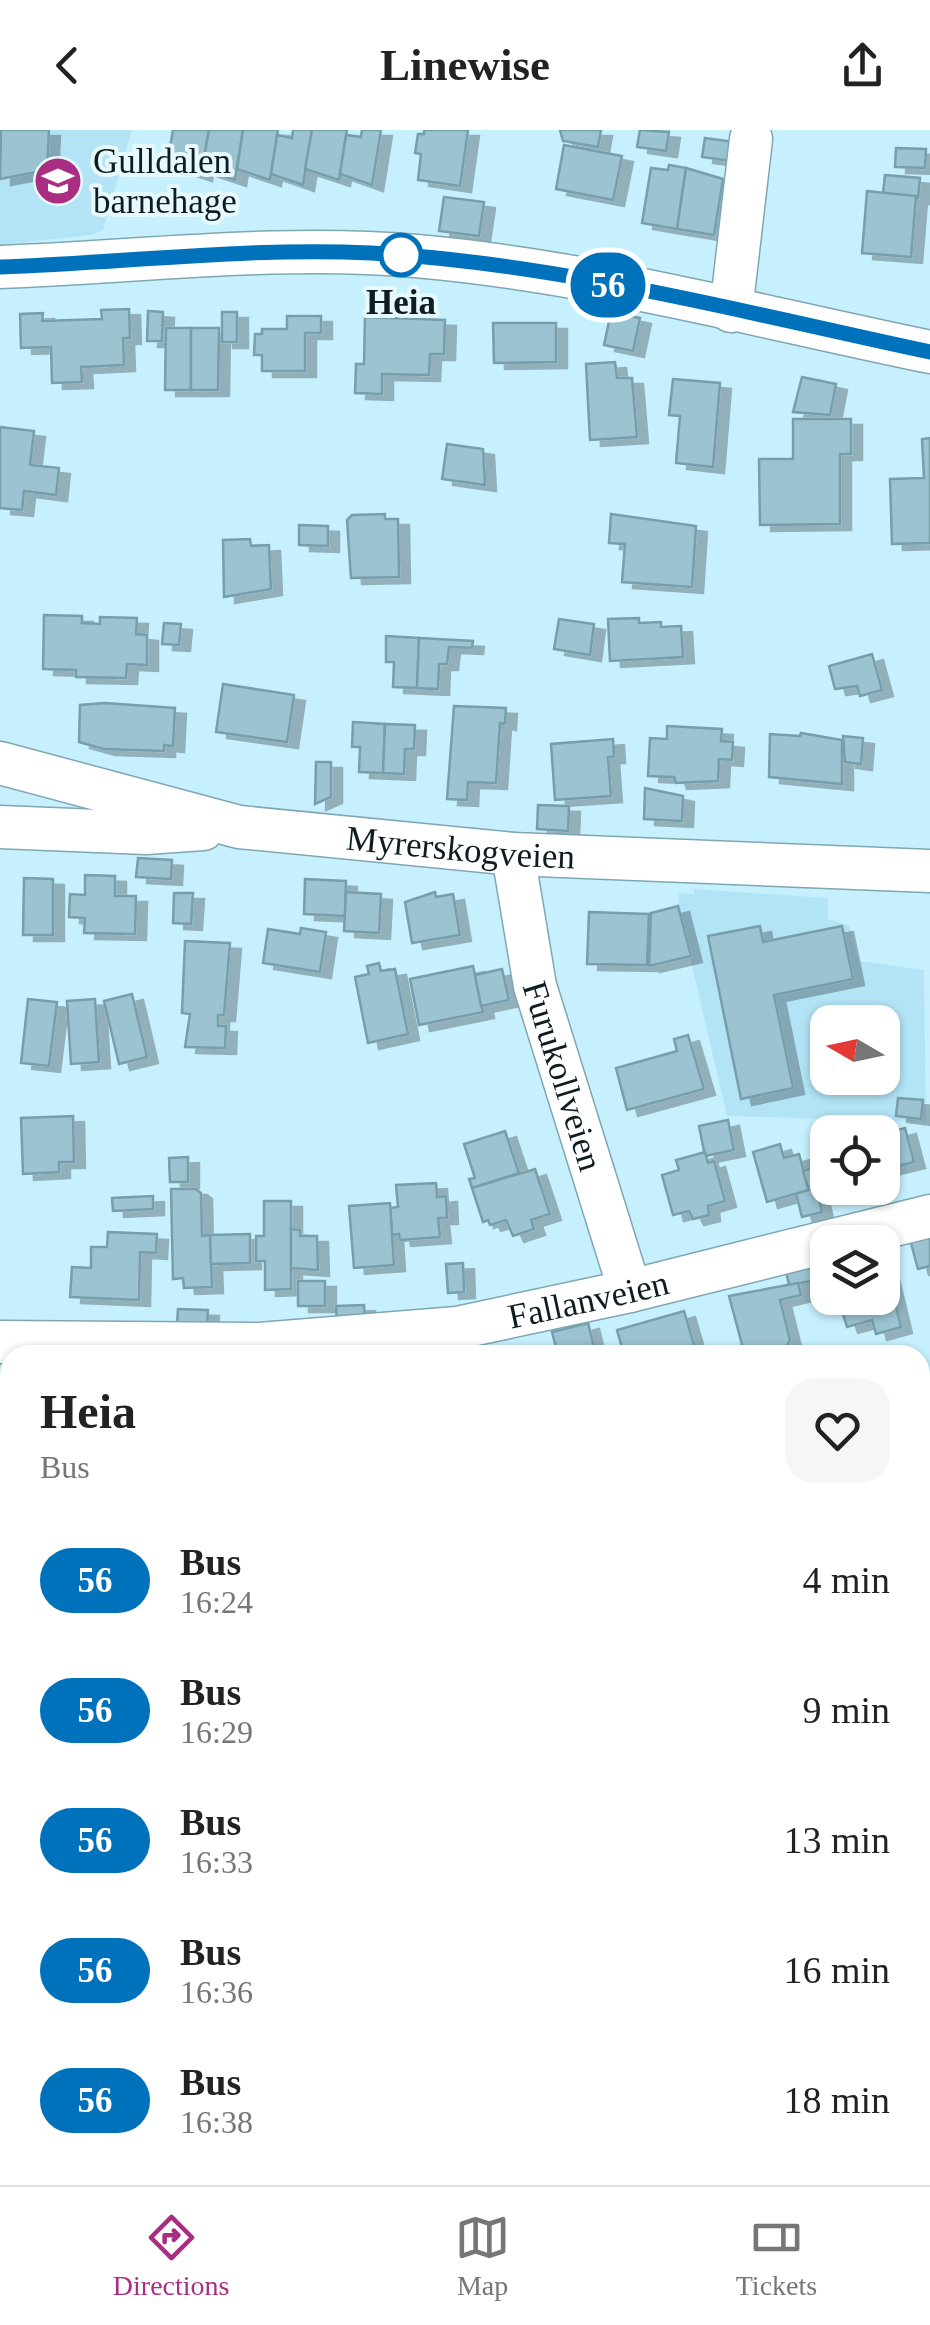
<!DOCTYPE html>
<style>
body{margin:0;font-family:"Times New Roman",serif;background:#f6f6f6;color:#222;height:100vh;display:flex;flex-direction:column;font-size:38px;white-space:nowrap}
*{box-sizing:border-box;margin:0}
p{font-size:32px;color:#767676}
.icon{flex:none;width:55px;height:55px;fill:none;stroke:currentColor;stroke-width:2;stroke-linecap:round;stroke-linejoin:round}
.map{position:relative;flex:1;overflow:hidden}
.drawer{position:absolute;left:0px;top:1215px;width:930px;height:840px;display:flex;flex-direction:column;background:#fff;border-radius:30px 30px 0 0;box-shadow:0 2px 8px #0004}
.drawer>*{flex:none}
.badge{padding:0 20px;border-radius:32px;font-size:35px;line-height:65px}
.needle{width:65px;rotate:279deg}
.tools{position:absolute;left:810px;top:875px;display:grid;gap:20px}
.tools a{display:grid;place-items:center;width:90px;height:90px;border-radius:20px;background:#fff;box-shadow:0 2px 8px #0004;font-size:50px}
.map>.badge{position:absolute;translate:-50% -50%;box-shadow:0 0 0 5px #fff}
.round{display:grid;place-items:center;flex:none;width:105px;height:105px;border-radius:30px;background:#f6f6f6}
.summary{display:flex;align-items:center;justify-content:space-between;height:170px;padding:0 40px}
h1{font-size:48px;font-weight:700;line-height:75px}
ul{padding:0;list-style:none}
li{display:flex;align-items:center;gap:30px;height:130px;padding:0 40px}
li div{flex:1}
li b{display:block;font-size:38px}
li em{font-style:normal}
li .badge{min-width:110px;font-weight:700;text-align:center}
header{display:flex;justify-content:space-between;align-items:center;height:130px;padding:0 40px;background:#fff;font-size:45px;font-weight:700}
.tabs{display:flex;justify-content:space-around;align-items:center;height:140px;border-top:2px solid #e0e0e0;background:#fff;font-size:28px;color:#767676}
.tabs a{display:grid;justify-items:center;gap:5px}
.tabs .active{color:#a92d80}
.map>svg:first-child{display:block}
</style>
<header><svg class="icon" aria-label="back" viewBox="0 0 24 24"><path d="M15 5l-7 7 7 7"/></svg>Linewise<svg class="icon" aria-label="share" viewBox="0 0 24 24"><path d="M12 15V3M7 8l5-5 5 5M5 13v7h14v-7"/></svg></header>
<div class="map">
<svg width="930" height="2055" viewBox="0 0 930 2055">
<defs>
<filter id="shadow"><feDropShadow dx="11" dy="6" stdDeviation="0" flood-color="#0004"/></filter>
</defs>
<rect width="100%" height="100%" fill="#c7f0fe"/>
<g fill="#b2e4f6" fill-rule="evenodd">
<path d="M0,0H132L103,100L91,105L0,115Z"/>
<path d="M694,759L828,768V789L850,796L859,831L924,840L926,992L727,986L678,776L679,763L694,764ZM828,892H882V948H828Z"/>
</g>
<g fill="#fdb8df">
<path d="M930,1351V1545L920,1546V1354Z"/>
<path d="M10,1776V2045H920V2024L930,2032V2055H0V1778Z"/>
</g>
<g fill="#9cc3d1" stroke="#779eab" stroke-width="2.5" filter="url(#shadow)">
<path d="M1,0H49L47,40L0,49Z"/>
<path d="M173,0H209L201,45L167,34Z"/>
<path d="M209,0H243L235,50L202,39Z"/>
<path d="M243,0H278L270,50L237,39Z"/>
<path d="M293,0H312L303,55L271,44L277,5L292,8Z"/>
<path d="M312,0H347L339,50L305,39Z"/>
<path d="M362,0H381L372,55L340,44L346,5L361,7Z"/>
<path d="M424,0H468L460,56L418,50L421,24L415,23L418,4H424Z"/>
<path d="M560,0H601L598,17L563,11Z"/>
<path d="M640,0L669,2L666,21L637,17Z"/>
<path d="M705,8L735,12L732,31L702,27Z"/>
<path d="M564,15L622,26L613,70L556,59Z"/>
<path d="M896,18L926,19L925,38L895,37Z"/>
<path d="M669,35L686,38L677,99L642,93L651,38L668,40Z"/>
<path d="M686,38L723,49L714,105L677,99Z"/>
<path d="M885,45L920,48L918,68L883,63Z"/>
<path d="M867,61L916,66L911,127L862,123Z"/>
<path d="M444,67L484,72L479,106L439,101Z"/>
<path d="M129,179L130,208H123L124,235L81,237L82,252L52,253L51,217L21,218L20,184L43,183L42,191L102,189L101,180Z"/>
<path d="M148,181L163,182L162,211H147Z"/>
<rect x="222" y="182" width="15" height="30"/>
<path d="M611,182L640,188L633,221L604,215Z"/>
<path d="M287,186H321V203H305V241H262V225H254L255,204H262V199H287Z"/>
<path d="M365,187L445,190L444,224H430L429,245L382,244V264L355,263L356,234H364Z"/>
<path d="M493,193H556V232L494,233Z"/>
<path d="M166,198H191V260H165Z"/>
<path d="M191,198H219L218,260H191Z"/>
<path d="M615,232L617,248H632L637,307L590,310L586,234Z"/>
<path d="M802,247L836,254L830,285L793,282Z"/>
<path d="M673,249L720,253L713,337L676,333L680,286L669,285Z"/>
<path d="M793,289H851V324H840V394L760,395L759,329H793Z"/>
<path d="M0,297L34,301L30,335L59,338L56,365L24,361L22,380L0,378Z"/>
<path d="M930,308V413L892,414L890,349L924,348L922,309Z"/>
<path d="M447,314L483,319L485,355L442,349Z"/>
<path d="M385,384V389H398L399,447L351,448L347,390L352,385Z"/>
<path d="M611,384L696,396L692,457L622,452L625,414L609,413Z"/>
<path d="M299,395L328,396V416L299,415Z"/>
<path d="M250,409L251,416L269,415L271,459L224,467L223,410Z"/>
<path d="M44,485L82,486V493L100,494V487L137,488L136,504L147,505V535L127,534L126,548L76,547V540L43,539Z"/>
<path d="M639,488V493L661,492V497L681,496L683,527L610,531L608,489Z"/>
<path d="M559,489L594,494L590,525L554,519Z"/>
<path d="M164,493L181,494L179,515L162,514Z"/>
<path d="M386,506L419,508L417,558L393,557L394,532H386Z"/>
<path d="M419,508L473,511L472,518L449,517L447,534H439L438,559L417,558Z"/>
<path d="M872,524L882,560L860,566L857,556L835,559L829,536Z"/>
<path d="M223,554L294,565L287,612L216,602Z"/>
<path d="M105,573L175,578L173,616L164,615V621L104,619L79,612L80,575Z"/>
<path d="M454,576L506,578L505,594L500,593L496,653L468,652L467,670L447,669Z"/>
<path d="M353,592L385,594L383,643L359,642L360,617H352Z"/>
<path d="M385,594L415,595L414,619H405L404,644L383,643Z"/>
<path d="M667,596L722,599L721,611L733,612L732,630L719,629L718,651L676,653L674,647L648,646L650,608L667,609Z"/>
<path d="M801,603L842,610V654L769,647L770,604L800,606Z"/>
<path d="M843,606L863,608L861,634L845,632Z"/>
<path d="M613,609L614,627H608L611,666L555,670L551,614Z"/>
<path d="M316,632H331V667L315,674Z"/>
<path d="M645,658L683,666L682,691L644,689Z"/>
<path d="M538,675L569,676L568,701L537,699Z"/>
<path d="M138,728L172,730L171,749L136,747Z"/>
<path d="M85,745L115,746V766H136L135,804L84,803L85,788L69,787L70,764L85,765Z"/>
<path d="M24,748L53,749V805H23Z"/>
<path d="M305,749L346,751L345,786L304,784Z"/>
<path d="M346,762L381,764L379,803L344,801Z"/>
<path d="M435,762L436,767L453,764L460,805L412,813L405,772Z"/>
<path d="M174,763H193L191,794L173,793Z"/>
<path d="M678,776L691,826L649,836L651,783Z"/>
<path d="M589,782L649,784L647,835L587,834Z"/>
<path d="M760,796L763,812L842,796L853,849L774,865L793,958L741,969L708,806Z"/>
<path d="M301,798L326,802L320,842L263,833L268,799L300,804Z"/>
<path d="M185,811L230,813L224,885H218V896H226L225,918L185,917L190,884L182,883Z"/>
<path d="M379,833L381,841L395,839L408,904L368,913L355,847L369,844L367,836Z"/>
<path d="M473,836L483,882L419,895L410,849Z"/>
<path d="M502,839L509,870L481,876L475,845Z"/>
<path d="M132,864L147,927L119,934L104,871Z"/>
<path d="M28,869L57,872L49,936L21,933Z"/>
<path d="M95,869L99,932L71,934L67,871Z"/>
<path d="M688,905L704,959L627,980L616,938L677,921L674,909Z"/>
<path d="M898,968L923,970L921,989L896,986Z"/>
<path d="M73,986L74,1032H59V1042L23,1044L21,988Z"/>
<path d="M728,990L734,1020L705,1026L699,996Z"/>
<path d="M905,998L914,1032L882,1040V1004Z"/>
<path d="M505,1001L519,1043L472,1058L469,1049L475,1048L464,1014Z"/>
<path d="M780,1014L784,1028L799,1024L809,1060L767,1072L753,1022Z"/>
<path d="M705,1022L708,1033L714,1031L725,1071L708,1076L709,1085L693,1089L689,1081L673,1085L662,1045L679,1040L676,1030Z"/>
<path d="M188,1027V1052H170L169,1028Z"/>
<path d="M812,1038L822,1082L802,1087L796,1064L809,1060L803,1041Z"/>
<path d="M535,1039L550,1084L531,1090L534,1099L513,1106L506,1090L490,1095L488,1090L483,1092L472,1058Z"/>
<path d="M436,1053L437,1067L446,1066L447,1088H438L440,1107L400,1110L399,1104L392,1105L390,1078L398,1077L396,1055Z"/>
<path d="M171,1059H196L201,1063L202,1106L210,1105L212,1157L184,1158L183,1148L173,1149Z"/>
<path d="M153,1066V1079L113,1081L112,1068Z"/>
<path d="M264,1071H291V1159L265,1160V1131H256V1106H264Z"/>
<path d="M390,1073L394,1135L354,1138L349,1076Z"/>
<path d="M291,1099L300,1100V1106H317L318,1140L291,1138Z"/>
<path d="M930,1101V1136L918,1139L909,1106Z"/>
<path d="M108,1102L157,1104L156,1123L140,1122L139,1170L70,1167L72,1137L91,1138V1117H107Z"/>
<path d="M250,1104V1133L211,1134L210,1105Z"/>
<path d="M463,1133L464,1162L448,1163L446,1134Z"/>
<path d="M812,1135L817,1150L789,1155L786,1142Z"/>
<path d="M886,1135L901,1197L876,1204L872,1190L847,1197L838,1168H882Z"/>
<rect x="298" y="1151" width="27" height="25"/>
<path d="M798,1153L801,1165L780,1170L790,1210L787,1216L753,1225L744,1222L729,1166Z"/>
<path d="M364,1175L365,1191L337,1193L336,1176Z"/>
<path d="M178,1179L208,1180L207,1194L177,1193Z"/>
<path d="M684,1181L697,1225H624L617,1200Z"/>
<path d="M588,1193L596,1225H558L552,1202Z"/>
<path d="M930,1545V1593L920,1594V1546Z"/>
<path d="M930,1871V1925L920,1946V1889Z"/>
</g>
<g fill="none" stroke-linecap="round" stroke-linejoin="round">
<g stroke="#7fa6b3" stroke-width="45">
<g id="minor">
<path d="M0,137C139,132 278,114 416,126C589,141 760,187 930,222"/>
<path d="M731,181L751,9"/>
<path id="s1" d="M0,633L239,697L513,724L930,741"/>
<path d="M0,697L146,703L203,699"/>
<path id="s2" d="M513,724L535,856L630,1161"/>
<path id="s3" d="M0,1212L260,1214L457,1198L630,1161L930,1086"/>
<path d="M920,1681L930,1678"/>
<path d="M0,1750L10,1748"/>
<path d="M920,1795L930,1800"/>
</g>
</g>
<g stroke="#81a1ab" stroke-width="5" stroke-dasharray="5 5" stroke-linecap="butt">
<path d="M920,1482L930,1479"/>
<path d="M359,2045L400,2055"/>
<path d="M399,2045L434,2055"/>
<path d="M664,2045L668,2055"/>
<path d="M0,2051L10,2044"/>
<path d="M46,2055V2045"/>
<path d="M188,2055L190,2045"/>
<path d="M486,2055L487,2045"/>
</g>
<use href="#minor" stroke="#fff" stroke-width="42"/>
</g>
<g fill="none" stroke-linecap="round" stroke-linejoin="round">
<g stroke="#fff" stroke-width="22">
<path id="line" d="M0,137C123,133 247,117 371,123C559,133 746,183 930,222"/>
</g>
<use href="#line" stroke="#0072bc" stroke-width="15"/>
</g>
<defs>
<g id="school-disc" transform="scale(2.5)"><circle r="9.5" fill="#a92d80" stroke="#e8f9fe"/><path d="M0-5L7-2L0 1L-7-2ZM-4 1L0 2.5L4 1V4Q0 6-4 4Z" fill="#fff"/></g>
</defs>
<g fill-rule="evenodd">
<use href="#school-disc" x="58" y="51"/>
</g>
<circle fill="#fff" stroke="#0072bc" stroke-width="5" cx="401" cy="125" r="20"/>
<g text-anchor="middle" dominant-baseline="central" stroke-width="8" stroke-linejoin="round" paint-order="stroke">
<g font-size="35" fill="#0e1d22" stroke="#e8f9fe" text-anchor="start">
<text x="93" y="31">Gulldalen<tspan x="93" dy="40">barnehage</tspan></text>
</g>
<g font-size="35" font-weight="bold" fill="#0e1d22" stroke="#e8f9fe">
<text x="401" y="172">Heia</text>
</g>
<g font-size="35" fill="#0e1d22" stroke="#e8f9fe">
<text stroke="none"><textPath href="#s1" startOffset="470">Myrerskogveien</textPath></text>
<text stroke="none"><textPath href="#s2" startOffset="228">Furukollveien</textPath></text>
<text stroke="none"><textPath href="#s3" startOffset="592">Fallanveien</textPath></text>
</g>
</g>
</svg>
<div class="tools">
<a><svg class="needle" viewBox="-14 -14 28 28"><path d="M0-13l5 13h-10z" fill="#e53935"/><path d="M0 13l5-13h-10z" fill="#767676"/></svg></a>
<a><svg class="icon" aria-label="locate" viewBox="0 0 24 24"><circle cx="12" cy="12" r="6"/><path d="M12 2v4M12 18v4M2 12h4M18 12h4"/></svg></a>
<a><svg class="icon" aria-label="layers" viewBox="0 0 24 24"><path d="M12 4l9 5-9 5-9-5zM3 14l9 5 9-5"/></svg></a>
</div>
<b class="badge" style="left:608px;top:155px;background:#0072bc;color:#fff">56</b>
<section class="drawer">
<div class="summary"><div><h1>Heia</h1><p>Bus</p></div><a class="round"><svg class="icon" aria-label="heart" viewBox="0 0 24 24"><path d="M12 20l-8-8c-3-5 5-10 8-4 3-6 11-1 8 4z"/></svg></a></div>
<ul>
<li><span class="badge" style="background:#0072bc;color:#fff">56</span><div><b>Bus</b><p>16:24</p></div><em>4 min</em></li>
<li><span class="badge" style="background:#0072bc;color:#fff">56</span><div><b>Bus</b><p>16:29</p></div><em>9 min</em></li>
<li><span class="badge" style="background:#0072bc;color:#fff">56</span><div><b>Bus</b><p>16:33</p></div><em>13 min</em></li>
<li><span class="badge" style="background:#0072bc;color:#fff">56</span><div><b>Bus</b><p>16:36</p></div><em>16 min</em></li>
<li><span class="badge" style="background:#0072bc;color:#fff">56</span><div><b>Bus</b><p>16:38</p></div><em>18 min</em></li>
</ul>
</section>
</div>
<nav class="tabs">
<a class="active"><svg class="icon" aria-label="directions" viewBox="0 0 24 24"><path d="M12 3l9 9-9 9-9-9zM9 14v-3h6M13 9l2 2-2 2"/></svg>Directions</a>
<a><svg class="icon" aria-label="map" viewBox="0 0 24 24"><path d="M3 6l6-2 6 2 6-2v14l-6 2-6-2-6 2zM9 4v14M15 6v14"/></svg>Map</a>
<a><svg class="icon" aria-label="tickets" viewBox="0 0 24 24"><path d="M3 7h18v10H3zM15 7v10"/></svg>Tickets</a>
</nav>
